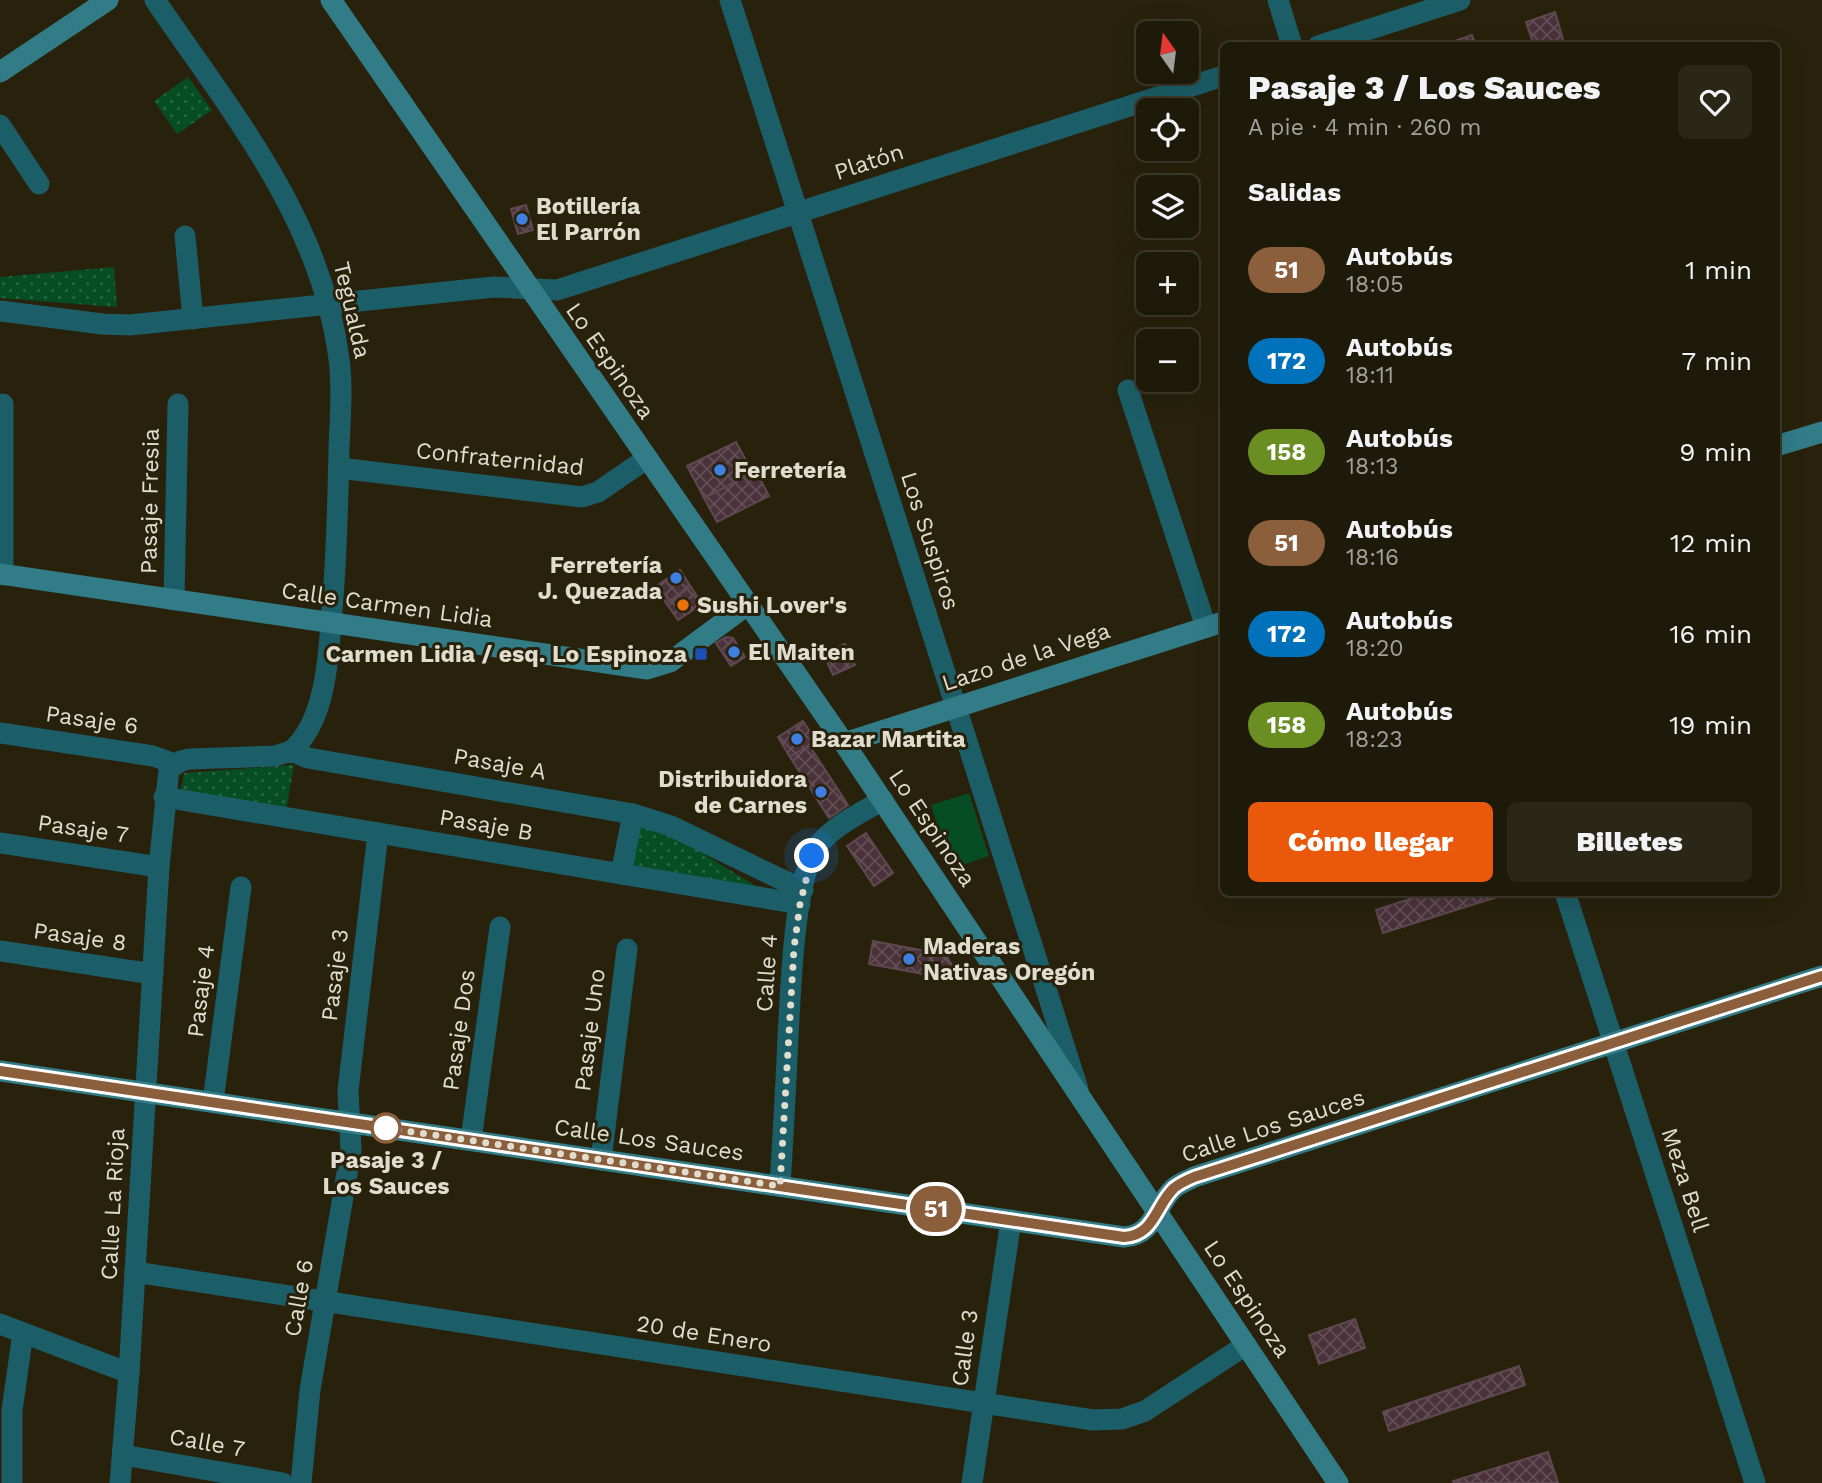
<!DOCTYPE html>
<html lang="es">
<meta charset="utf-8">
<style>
body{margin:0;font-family:"Work Sans",sans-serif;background:#2b2717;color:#f1f3f6;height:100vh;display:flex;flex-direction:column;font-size:26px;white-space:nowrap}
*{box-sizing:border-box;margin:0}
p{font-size:23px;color:#a1a19c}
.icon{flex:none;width:38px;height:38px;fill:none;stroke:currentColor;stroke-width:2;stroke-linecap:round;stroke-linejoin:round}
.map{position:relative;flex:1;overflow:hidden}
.drawer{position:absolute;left:1220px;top:42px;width:560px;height:854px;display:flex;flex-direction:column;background:#1e1a09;border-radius:10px;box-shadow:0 7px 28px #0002,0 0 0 2px #3c382a}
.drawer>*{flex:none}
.badge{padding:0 14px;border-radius:23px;font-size:24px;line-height:46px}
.needle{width:46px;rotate:346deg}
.fabs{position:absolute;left:1136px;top:21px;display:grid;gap:14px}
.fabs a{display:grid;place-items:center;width:63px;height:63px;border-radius:10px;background:#1e1a09;box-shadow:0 7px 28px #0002,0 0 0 2px #3c382a;font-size:35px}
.you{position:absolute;width:35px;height:35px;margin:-18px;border:5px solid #fff;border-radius:50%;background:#1a73e8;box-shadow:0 0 0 10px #1a73e833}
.map>.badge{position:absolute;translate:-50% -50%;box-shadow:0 0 0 4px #fff}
h2{padding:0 28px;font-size:26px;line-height:63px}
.round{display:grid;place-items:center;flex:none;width:74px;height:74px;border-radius:10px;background:#2b2717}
.summary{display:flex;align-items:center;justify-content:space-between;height:119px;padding:0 28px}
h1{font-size:33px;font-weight:800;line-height:52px}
.primary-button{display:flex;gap:14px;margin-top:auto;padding:14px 28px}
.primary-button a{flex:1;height:80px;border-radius:10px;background:#ea580c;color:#fff;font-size:28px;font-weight:800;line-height:80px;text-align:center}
.primary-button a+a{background:#2b2717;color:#f1f3f6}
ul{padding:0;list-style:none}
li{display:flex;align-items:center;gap:21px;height:91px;padding:0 28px}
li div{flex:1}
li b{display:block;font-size:26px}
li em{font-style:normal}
li .badge{min-width:77px;font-weight:700;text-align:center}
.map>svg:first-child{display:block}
</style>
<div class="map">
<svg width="1822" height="1483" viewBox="0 0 1822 1483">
<defs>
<pattern id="grass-dots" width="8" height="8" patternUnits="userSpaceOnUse" patternTransform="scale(1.75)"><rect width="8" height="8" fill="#074d24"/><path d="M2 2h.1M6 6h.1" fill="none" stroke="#2b6643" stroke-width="1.8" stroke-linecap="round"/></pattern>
<pattern id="building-cross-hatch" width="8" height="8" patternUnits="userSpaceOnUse" patternTransform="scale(1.75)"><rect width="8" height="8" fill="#4a323b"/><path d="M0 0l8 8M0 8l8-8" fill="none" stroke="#644f56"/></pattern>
</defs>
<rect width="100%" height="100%" fill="#28220c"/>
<g fill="url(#grass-dots)">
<path d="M188,77L212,110L177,134L154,101Z"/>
<path d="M114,267L117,307L0,298V277Z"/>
<path d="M294,765L286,811L180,793L184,773Z"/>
<path d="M638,824L665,830L770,895L629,870Z"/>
</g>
<path fill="#074d24" d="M969,793L989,856L951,869L931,805Z"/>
<g fill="url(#building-cross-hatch)" stroke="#604750" stroke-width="2">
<path d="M1555,12L1565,46H1534L1526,22Z"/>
<path d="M1472,35L1476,46H1440Z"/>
<path d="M526,205L533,230L518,234L511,209Z"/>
<path d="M736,442L753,473L704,498L687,466Z"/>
<path d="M756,471L769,496L717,522L704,498Z"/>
<path d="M680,570L691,587L666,603L655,587Z"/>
<path d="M691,587L699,599L698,607L678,620L666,603Z"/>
<path d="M726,637L733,638L745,657L731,666L716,643Z"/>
<path d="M845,644L855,665L833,675L823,653Z"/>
<path d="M803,721L816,741L790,757L778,737Z"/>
<path d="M809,745L848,805L829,818L790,757Z"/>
<path d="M866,833L893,873L874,886L847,846Z"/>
<path d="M1431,892H1513L1383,933L1376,910Z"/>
<path d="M873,941L946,955L961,981L869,964Z"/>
<path d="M1355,1319L1365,1348L1319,1364L1309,1335Z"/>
<path d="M1519,1366L1525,1385L1389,1431L1383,1412Z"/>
<path d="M1548,1452L1558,1483H1454L1453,1481Z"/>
</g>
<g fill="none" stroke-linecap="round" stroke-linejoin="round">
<g stroke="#1c5e67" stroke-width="21">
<path d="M155,0C232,113 321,219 339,359C343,388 340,419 339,449C338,498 337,548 333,597C329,645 329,719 291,751"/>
<path d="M730,0L1078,1089"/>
<path d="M1278,0L1292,46"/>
<path d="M1318,46L1460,0"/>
<path d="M0,125L39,184"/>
<path d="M185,236L193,319"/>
<path d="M0,311L102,324L130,325L494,287L557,290L1223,76"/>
<path d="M1128,390L1206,627"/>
<path d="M3,404V575"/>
<path d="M339,468L582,497L598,492L646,459"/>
<path d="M174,600L178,404"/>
<path d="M0,733L153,756L175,764"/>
<path d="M164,797L800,904"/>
<path d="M0,843L159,867"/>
<path d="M621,874L633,814"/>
<path d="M1565,892L1755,1483"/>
<path d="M0,951L153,974"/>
<path d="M213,1102L241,887"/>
<path d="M471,1140L500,927"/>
<path d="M601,1160L627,949"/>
<path d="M780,1186C783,1136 786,1086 788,1036C791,991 793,882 817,847C832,826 861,813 883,800"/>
<path d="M135,1272L1093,1420L1122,1419L1145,1411L1246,1345"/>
<path d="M0,1324L129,1373"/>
<path d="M123,1455L283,1483"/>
<path d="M12,1483V1410L23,1333"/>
<path d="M120,1483L129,1373L159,867L169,769L181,761L189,759L275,756L291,751L308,758L633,814L671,826L803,890"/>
<path d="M301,1483L310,1390L351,1150L348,1091L378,833"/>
<path d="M972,1483L1011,1220"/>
</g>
<g stroke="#317c87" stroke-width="21">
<path d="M331,0L844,743L1338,1483"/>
<path d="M0,72L108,0"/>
<path d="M1776,446L1822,432"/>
<path d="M0,574L647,669L670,662L747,605"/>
<path d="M844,743L1223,622"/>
<path d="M0,1071L1124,1237C1155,1235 1155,1205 1174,1188C1180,1183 1187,1181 1194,1177L1822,976"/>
</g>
</g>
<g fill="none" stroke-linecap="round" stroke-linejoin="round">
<g stroke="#fff" stroke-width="16">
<path id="line" d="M0,1071L1124,1237C1155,1235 1155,1206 1174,1188C1180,1183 1187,1180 1194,1177L1822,976"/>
</g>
<use href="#line" stroke="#8b5e3c" stroke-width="10"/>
<path stroke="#e0ddcf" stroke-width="7" stroke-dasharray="0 12.6" d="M386,1128L780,1186L794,948L800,904L812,856"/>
</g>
<g fill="#3f7fe0" stroke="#28220c" stroke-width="2.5">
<circle cx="522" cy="219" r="7"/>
<circle cx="720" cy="470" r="7"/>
<circle cx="676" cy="578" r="7"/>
<circle cx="734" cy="652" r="7"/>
<circle cx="797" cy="739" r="7"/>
<circle cx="821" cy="792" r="7"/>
<circle cx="909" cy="959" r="7"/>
</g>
<circle fill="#e8710a" stroke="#28220c" stroke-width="2.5" cx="683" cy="605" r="7"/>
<rect fill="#1a4fb4" stroke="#28220c" stroke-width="2.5" x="694" y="647" width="14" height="14" rx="3.5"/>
<circle fill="#fff" stroke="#8b5e3c" stroke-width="3.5" cx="386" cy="1128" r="14"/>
<g text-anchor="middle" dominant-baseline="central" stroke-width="6" stroke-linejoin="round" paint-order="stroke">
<g font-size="23" fill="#e0ddcf" stroke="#28220c">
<text transform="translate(869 162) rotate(-18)">Platón</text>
<text transform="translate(352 310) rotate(77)">Tegualda</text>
<text transform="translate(610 361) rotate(55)">Lo Espinoza</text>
<text transform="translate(500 459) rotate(6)">Confraternidad</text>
<text transform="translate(150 501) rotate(-89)">Pasaje Fresia</text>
<text transform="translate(930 541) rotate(72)">Los Suspiros</text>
<text transform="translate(387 605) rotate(8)">Calle Carmen Lidia</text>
<text transform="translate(1026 657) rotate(-18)">Lazo de la Vega</text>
<text transform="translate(92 720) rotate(8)">Pasaje 6</text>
<text transform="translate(500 764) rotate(10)">Pasaje A</text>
<text transform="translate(486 825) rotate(10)">Pasaje B</text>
<text transform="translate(932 828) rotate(56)">Lo Espinoza</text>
<text transform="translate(83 829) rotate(8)">Pasaje 7</text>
<text transform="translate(80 937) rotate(8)">Pasaje 8</text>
<text transform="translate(767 973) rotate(-86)">Calle 4</text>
<text transform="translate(335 975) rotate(-83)">Pasaje 3</text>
<text transform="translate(201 991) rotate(-83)">Pasaje 4</text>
<text transform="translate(459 1030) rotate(-82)">Pasaje Dos</text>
<text transform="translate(590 1030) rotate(-83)">Pasaje Uno</text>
<text transform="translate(1273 1126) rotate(-18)">Calle Los Sauces</text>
<text transform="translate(649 1140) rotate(8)">Calle Los Sauces</text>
<text transform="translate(1685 1180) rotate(72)">Meza Bell</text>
<text transform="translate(113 1204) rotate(-87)">Calle La Rioja</text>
<text transform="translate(299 1298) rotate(-80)">Calle 6</text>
<text transform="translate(1247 1299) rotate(56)">Lo Espinoza</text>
<text transform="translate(704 1334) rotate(9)">20 de Enero</text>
<text transform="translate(965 1348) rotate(-82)">Calle 3</text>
<text transform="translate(207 1443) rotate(10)">Calle 7</text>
</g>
<g font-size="23" font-weight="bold" fill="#e0ddcf" stroke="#28220c" text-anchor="start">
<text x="536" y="206">Botillería<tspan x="536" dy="26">El Parrón</tspan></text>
<text x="734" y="470">Ferretería</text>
<text x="662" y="565" text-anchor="end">Ferretería<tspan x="662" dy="26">J. Quezada</tspan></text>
<text x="697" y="605">Sushi Lover's</text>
<text x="748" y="652">El Maiten</text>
<text x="687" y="654" text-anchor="end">Carmen Lidia / esq. Lo Espinoza</text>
<text x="811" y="739">Bazar Martita</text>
<text x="807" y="779" text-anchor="end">Distribuidora<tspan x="807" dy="26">de Carnes</tspan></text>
<text x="923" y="946">Maderas<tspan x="923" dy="26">Nativas Oregón</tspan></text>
</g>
<g font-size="23" font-weight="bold" fill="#e0ddcf" stroke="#28220c">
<text x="386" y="1160">Pasaje 3 /<tspan x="386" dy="26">Los Sauces</tspan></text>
</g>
</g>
</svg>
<div class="fabs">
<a><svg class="needle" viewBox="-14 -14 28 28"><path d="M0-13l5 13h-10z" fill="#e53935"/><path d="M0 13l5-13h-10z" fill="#a1a19c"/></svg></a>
<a><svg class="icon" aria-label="locate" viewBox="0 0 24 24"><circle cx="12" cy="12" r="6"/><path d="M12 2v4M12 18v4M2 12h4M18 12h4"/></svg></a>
<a><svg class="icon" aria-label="layers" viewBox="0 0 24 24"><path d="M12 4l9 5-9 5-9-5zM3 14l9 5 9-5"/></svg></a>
<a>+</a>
<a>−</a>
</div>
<div class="you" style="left:812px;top:856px"></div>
<b class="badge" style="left:936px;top:1209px;background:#8b5e3c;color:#fff">51</b>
<section class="drawer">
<div class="summary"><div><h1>Pasaje 3 / Los Sauces</h1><p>A pie · 4 min · 260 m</p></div><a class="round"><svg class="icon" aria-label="heart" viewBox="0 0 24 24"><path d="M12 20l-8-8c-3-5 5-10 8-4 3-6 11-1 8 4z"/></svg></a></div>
<h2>Salidas</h2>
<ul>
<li><span class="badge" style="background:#8b5e3c;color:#fff">51</span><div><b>Autobús</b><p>18:05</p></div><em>1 min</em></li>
<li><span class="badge" style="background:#0072bc;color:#fff">172</span><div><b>Autobús</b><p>18:11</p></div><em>7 min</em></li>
<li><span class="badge" style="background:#6b8e23;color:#fff">158</span><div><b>Autobús</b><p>18:13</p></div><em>9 min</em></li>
<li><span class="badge" style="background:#8b5e3c;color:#fff">51</span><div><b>Autobús</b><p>18:16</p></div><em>12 min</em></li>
<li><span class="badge" style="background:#0072bc;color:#fff">172</span><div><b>Autobús</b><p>18:20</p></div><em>16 min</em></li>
<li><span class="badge" style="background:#6b8e23;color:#fff">158</span><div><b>Autobús</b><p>18:23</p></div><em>19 min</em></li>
</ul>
<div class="primary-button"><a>Cómo llegar</a><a>Billetes</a></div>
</section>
</div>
